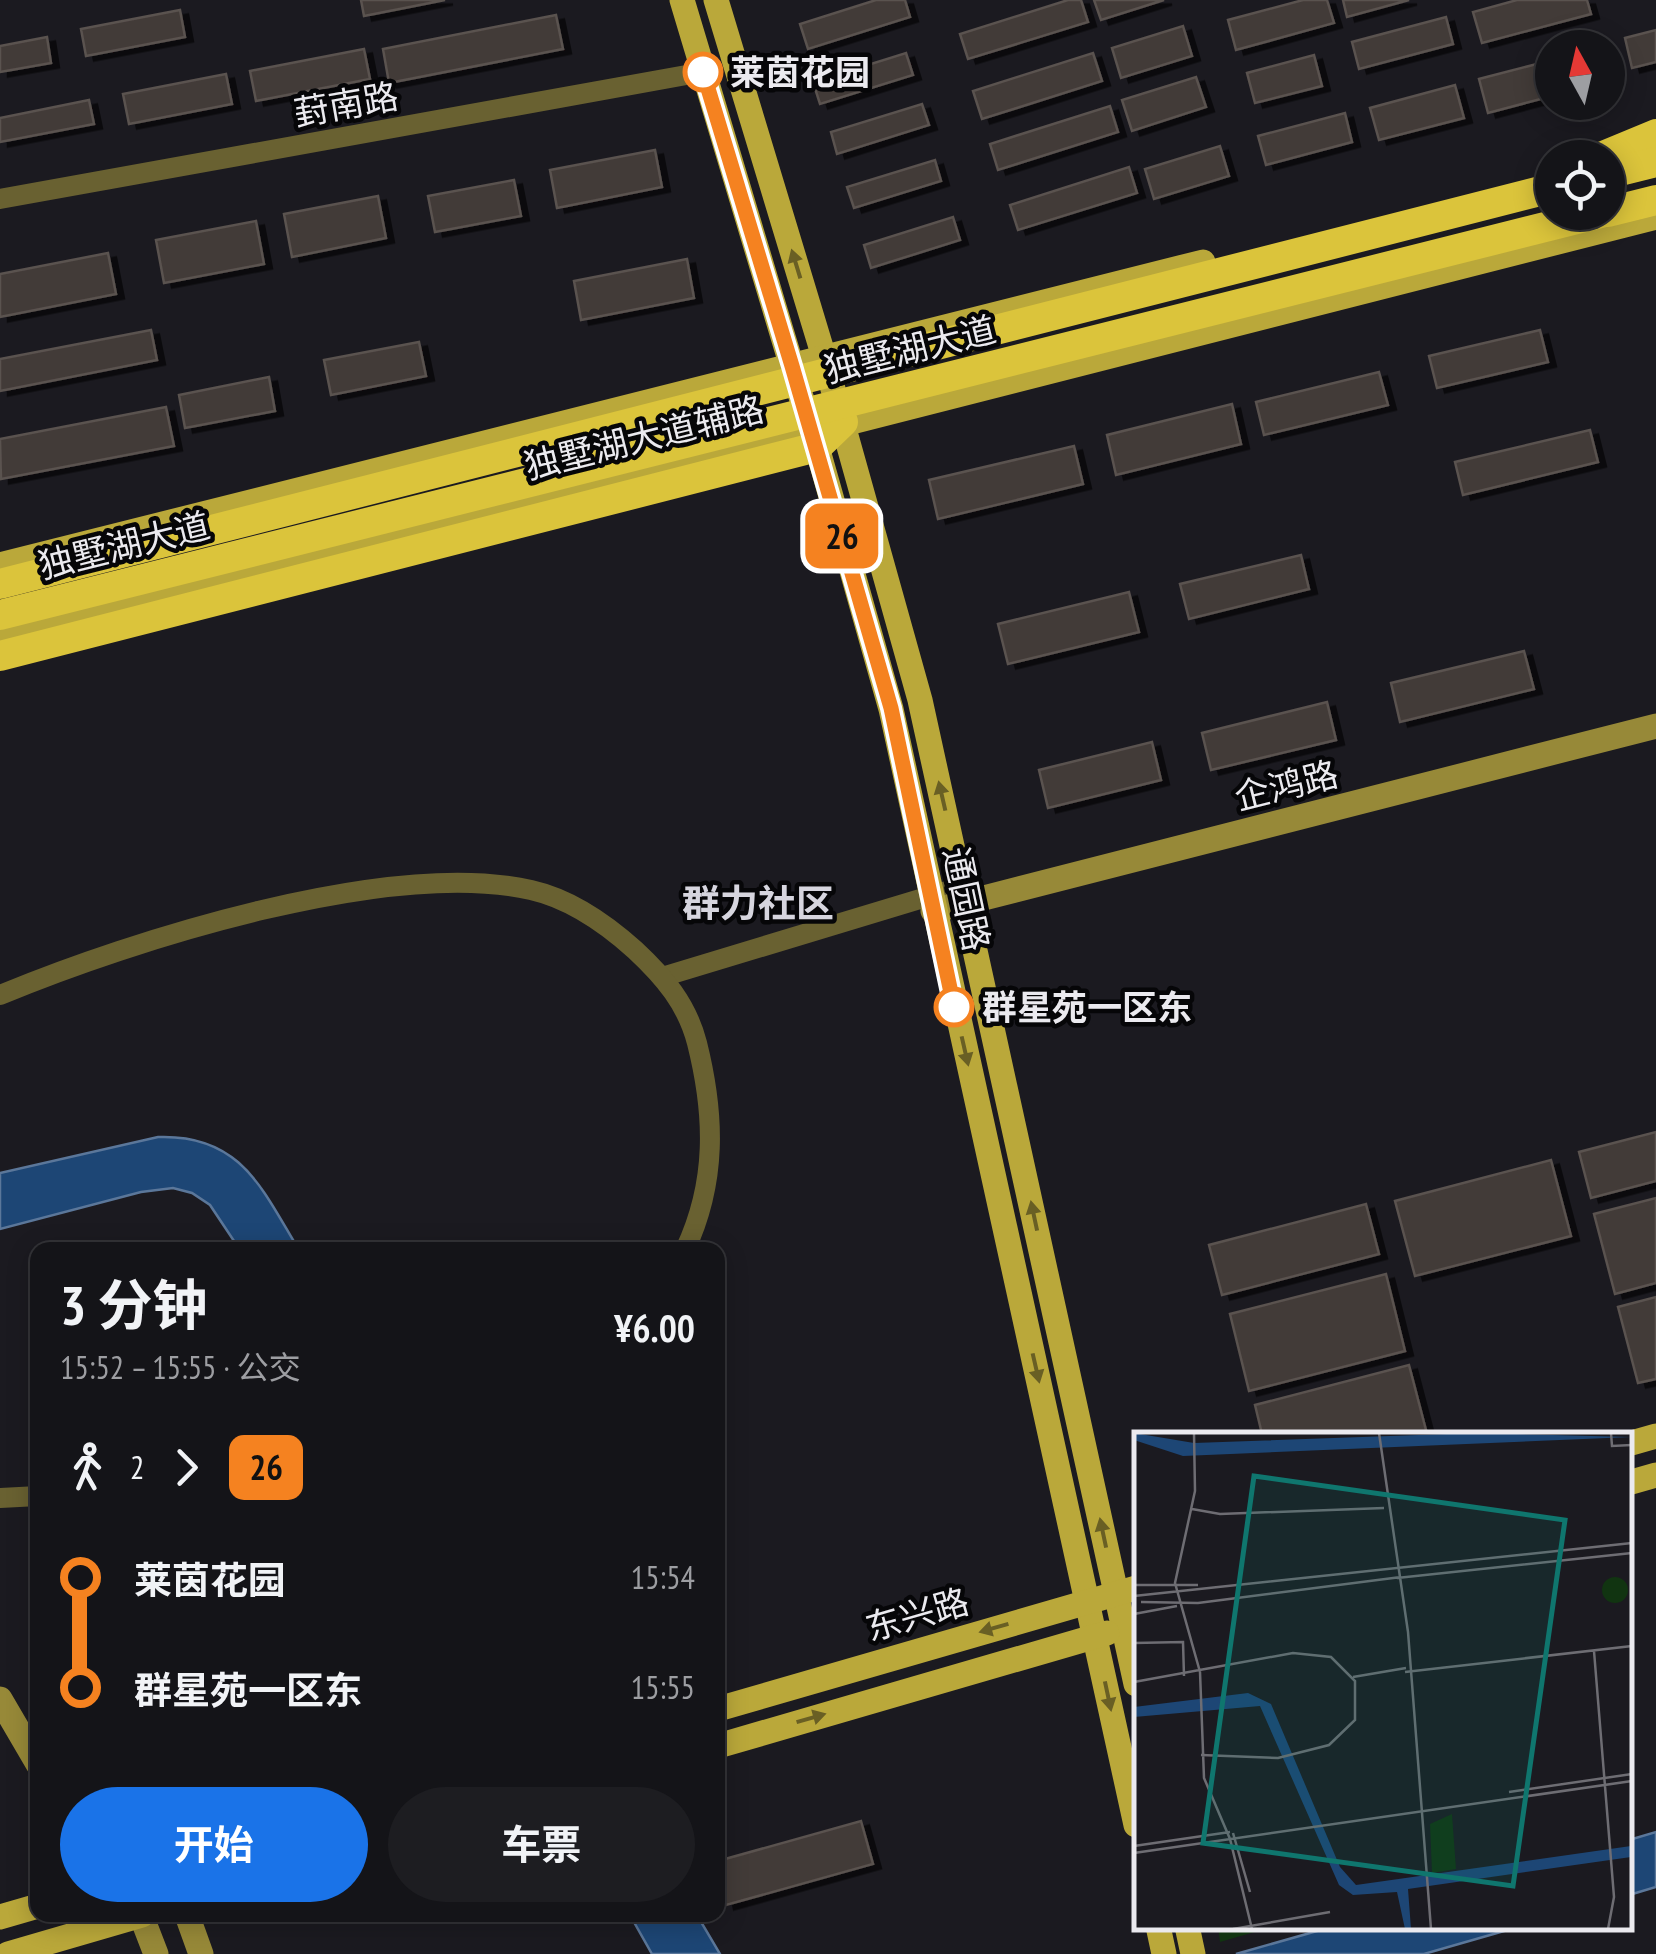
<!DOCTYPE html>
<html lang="zh">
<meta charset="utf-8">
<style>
body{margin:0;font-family:"PT Sans Narrow","Noto Sans SC",sans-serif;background:#1d1d21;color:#f1f3f6;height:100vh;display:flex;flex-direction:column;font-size:38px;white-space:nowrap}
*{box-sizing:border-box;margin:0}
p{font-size:32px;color:#9d9ea2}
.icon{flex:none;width:55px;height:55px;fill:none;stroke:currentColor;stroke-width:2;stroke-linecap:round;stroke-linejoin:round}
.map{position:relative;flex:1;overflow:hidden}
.details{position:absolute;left:30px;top:1242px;width:695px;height:680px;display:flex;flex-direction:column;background:#141418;border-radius:20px;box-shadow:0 5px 25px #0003,0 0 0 2px #333337}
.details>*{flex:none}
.badge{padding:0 20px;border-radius:15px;font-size:35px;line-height:65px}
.needle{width:65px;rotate:352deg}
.buttons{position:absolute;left:1535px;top:30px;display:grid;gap:20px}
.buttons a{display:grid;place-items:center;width:90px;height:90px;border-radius:50%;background:#141418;box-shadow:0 5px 25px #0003,0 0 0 2px #333337;font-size:50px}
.map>.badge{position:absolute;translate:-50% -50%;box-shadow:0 0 0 5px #fff}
.legs{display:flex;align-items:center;gap:15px;height:110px;padding:0 30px;font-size:32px}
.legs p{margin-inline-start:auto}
.overview{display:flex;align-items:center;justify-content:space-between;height:170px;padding:0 30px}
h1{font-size:55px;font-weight:700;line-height:75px}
.action{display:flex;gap:20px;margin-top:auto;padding:20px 30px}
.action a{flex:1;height:115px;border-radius:60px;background:#1a73e8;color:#fff;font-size:40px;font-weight:700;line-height:115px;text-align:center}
.action a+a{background:#1d1d21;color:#f1f3f6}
ul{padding:0 30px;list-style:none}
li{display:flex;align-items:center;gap:35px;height:110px;font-size:38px}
li i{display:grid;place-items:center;width:15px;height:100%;margin:0 12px;background:currentColor}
li i::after{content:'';width:25px;height:25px;margin:-12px;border:8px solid;border-radius:50%;background:#141418}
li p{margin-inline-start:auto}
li:first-child i{background:linear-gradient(#0000 50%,currentColor 0)}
li:last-child i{background:linear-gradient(currentColor 50%,#0000 0)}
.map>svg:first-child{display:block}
</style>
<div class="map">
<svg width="1656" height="1954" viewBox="0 0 1656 1954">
<defs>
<filter id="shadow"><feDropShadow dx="8" dy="4.5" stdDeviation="0" flood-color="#0009"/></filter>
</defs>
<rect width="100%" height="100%" fill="#1b1a20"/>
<path fill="#113411" d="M1218,1926H1272V1927L1220,1942Z"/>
<g fill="#1d4675" stroke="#5b779a" stroke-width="2.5">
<path d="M158,1137C241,1134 262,1189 299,1250H240L210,1205L192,1193L173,1188L141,1192L0,1229V1173Z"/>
<path d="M1656,1832V1887L1629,1895V1840Z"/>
<path d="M630,1915H697L720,1954H652Z"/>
<path d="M1331,1927V1926L1518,1927L1424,1954H1236Z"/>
</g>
<g fill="#433b38" stroke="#5a524f" stroke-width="2.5" filter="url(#shadow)">
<path d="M361,0H445L364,16Z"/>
<path d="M876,0H905L910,17L808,49L800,24Z"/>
<path d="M1068,0H1081L1088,22L968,59L960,34Z"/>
<path d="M1094,0H1164L1101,20Z"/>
<path d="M1303,0H1327L1334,23L1236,50L1228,20Z"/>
<path d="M1343,0H1409L1347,17Z"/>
<path d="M1517,0H1587L1591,14L1482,43L1473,12Z"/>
<path d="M180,10L185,37L86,56L81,29Z"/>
<path d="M556,15L563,49L389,83L383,49Z"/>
<path d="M1446,17L1453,44L1359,69L1352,42Z"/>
<path d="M1183,26L1192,56L1121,78L1112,48Z"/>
<path d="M1656,30V62L1632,68L1625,38Z"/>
<path d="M47,37L51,63L0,72V46Z"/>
<path d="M364,49L370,79L256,101L250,71Z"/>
<path d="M906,53L913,75L820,104L813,82Z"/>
<path d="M1093,53L1102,81L982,119L973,91Z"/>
<path d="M1314,55L1322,86L1255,103L1247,73Z"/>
<path d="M1552,60V96L1488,113L1479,79Z"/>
<path d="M226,74L232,104L129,124L123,94Z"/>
<path d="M1196,77L1206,107L1132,131L1122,100Z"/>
<path d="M1455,85L1464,118L1379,140L1370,108Z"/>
<path d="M89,100L94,124L0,142V118Z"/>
<path d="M922,104L929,125L837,154L831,132Z"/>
<path d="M1110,106L1118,132L998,170L990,144Z"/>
<path d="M1345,113L1352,142L1266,165L1258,136Z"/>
<path d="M1220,146L1229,176L1154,199L1145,169Z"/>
<path d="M655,150L662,187L557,208L550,170Z"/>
<path d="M935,160L941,181L854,208L847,187Z"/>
<path d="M1129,167L1137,193L1018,230L1010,205Z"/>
<path d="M514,180L521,216L435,232L428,196Z"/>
<path d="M378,196L386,238L292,257L284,214Z"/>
<path d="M953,217L960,240L871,268L864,245Z"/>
<path d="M256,221L264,264L164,283L156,240Z"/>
<path d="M108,253L116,294L0,317V274Z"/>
<path d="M687,259L694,298L581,320L574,281Z"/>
<path d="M151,330L157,360L0,391V359Z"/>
<path d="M1540,330L1548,362L1437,388L1429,356Z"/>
<path d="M419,342L426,376L331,395L324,360Z"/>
<path d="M1379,372L1388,405L1264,435L1256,402Z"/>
<path d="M269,377L275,411L185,428L179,395Z"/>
<path d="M1232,404L1241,444L1116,475L1107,435Z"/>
<path d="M166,407L174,446L1,479L0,439Z"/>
<path d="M1590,430L1598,462L1463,495L1455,462Z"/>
<path d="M1074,446L1083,484L938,519L929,480Z"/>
<path d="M1301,555L1309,589L1189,619L1180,584Z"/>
<path d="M1129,592L1139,632L1008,664L998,624Z"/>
<path d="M1524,651L1534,689L1400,722L1391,683Z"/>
<path d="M1327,702L1336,740L1211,770L1202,733Z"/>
<path d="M1152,742L1161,780L1048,808L1039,770Z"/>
<path d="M1656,1132V1181L1591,1198L1579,1152Z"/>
<path d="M1551,1160L1571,1236L1415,1276L1395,1201Z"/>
<path d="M1656,1198V1283L1615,1294L1594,1214Z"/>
<path d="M1366,1204L1379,1254L1222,1295L1209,1245Z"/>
<path d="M1386,1274L1405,1351L1249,1391L1230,1314Z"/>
<path d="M1656,1297V1379L1638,1383L1618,1307Z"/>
<path d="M1409,1365L1427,1434H1262L1255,1405Z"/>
<path d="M861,1821L873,1864L726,1905L718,1861Z"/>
</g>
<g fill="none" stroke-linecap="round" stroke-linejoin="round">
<g stroke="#696131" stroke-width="20">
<path d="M0,199L703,72"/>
<path d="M662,977L963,886"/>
<path d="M0,995C132,940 391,858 531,890C571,899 605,923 635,950C664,977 687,1004 697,1043C715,1115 717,1182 685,1250"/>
<path d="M0,1498L38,1496"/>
</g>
<g stroke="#978938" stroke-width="25">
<path d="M933,911L1656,726"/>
<path d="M0,1699L38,1764"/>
<path d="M141,1915L156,1954"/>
<path d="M187,1915L201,1954"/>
</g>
<g stroke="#baa83a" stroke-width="25">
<path d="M682,0L811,430"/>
<path d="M716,0L824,357L920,700L1136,1684"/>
<path d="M817,447L891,709L1136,1825"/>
<path d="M0,565L1203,262"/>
<path d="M0,639L1656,217"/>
<path d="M1628,1444L1656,1436"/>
<path d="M1628,1483L1656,1475"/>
<path d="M718,1709L1136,1588"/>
<path d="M718,1746L1107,1633"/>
<path d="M0,1917L38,1906"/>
<path d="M1158,1926L1164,1954"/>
<path d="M1187,1926L1193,1954"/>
<path d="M8,1954L142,1915"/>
</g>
<g stroke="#dbc43b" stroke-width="30">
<path d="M1598,158L1656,134"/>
<path d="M1608,174L1656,162"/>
<path d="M1608,212L1656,200"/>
<path d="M0,656L817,447L843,422"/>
</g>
<g stroke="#dbc43b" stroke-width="30">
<path d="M0,584L1552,188"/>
<path d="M0,615L1605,212"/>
</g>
</g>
<defs><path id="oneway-solid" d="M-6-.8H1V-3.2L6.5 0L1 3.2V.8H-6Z" transform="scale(2.5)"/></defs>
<g fill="#695f24">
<use href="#oneway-solid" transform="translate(796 264) rotate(-107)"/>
<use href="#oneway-solid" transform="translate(942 796) rotate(-103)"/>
<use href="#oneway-solid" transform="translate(965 1051) rotate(77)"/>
<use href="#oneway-solid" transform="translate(1034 1216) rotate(-102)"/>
<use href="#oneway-solid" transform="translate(1036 1368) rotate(77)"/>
<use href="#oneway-solid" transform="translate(1103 1533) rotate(-102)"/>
<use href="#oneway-solid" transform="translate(994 1628) rotate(164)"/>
<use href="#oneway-solid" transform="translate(1108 1696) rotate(78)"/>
<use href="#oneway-solid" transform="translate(811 1718) rotate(-16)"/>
</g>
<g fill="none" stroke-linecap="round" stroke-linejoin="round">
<g stroke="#fff" stroke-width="22">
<path id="line-1" d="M703,72L792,366L891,708L954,1007"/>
</g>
<use href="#line-1" stroke="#f58220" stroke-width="15"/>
</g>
<g fill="#fff" stroke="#f58220" stroke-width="5">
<circle cx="703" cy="72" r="18"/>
<circle cx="954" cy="1007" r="18"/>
</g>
<g text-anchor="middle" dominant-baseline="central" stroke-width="9" stroke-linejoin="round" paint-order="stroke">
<g font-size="35" font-weight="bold" fill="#ebeaef" stroke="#060608" text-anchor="start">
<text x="730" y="72">莱茵花园</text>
<text x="982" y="1007">群星苑一区东</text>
</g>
<g font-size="35" fill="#ebeaef" stroke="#060608">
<text transform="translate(346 104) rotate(-10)">葑南路</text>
<text transform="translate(910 349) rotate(-14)">独墅湖大道</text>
<text transform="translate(644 437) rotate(-14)">独墅湖大道辅路</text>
<text transform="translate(124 545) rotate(-14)">独墅湖大道</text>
<text transform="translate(1286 785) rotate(-14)">企鸿路</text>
<text transform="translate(967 899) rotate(78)">通园路</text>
<text transform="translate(917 1614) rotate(-16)">东兴路</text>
</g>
<g font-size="38" font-weight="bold" fill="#d6d5de" stroke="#060608">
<text x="758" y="902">群力社区</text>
</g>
</g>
<g transform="translate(1134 1432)">
<rect width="498" height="498" fill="#1b1a20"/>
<path d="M468 158a13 13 0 1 1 26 0a13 13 0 1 1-26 0ZM318,382L322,437L298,441L296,392Z" fill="#113411"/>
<path d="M0,1L60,11L341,1L497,5L49,24L0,8ZM114,261L137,272L206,435L222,453L497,414V425L274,457L277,497H271L263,460L219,463L205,453L126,274L0,285V275Z" fill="#1d4675"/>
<path fill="none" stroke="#6e6d73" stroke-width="2.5" d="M60,1L61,59L41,151L66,240L70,346L96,407L118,497M245,1L274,200L297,497M477,1L478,14L498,13M58,77L86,82L250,76M263,146L498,121M0,153H64M0,164L498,111M7,170L64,171L267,145M0,182L43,174M0,211L49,210L50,244M460,219L480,465L474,497M271,240L498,214M219,245L272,236M0,250L159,221L197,225L221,249V288L195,313L144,326L67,323M375,360L498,342M99,401L116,460M0,414L96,400M0,421L498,349M99,497L196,480"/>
<path fill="#0f766e" fill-opacity="0.15" stroke="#0f766e" stroke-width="5" d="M120,44L431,88L379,454L69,411Z"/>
<rect width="498" height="498" fill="none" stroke="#ebeaef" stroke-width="5"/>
</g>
</svg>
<div class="buttons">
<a><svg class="needle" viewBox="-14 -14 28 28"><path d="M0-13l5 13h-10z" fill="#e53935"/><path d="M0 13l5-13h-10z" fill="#9d9ea2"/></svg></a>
<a><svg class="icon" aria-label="locate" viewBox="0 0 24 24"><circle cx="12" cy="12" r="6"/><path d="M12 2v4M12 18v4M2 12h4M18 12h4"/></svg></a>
</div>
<b class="badge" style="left:842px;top:536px;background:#f58220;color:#111">26</b>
<section class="details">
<div class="overview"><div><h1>3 分钟</h1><p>15:52 – 15:55 · 公交</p></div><b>¥6.00</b></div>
<div class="legs"><svg class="icon" aria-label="walk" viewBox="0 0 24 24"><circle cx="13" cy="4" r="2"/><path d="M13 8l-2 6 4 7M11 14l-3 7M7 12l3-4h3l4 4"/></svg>2<svg class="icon" aria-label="forward" viewBox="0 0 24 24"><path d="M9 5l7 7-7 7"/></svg><b class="badge" style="background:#f58220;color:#111">26</b></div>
<ul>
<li><i style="color:#f58220"></i><b>莱茵花园</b><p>15:54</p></li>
<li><i style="color:#f58220"></i><b>群星苑一区东</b><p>15:55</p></li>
</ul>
<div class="action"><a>开始</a><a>车票</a></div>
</section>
</div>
